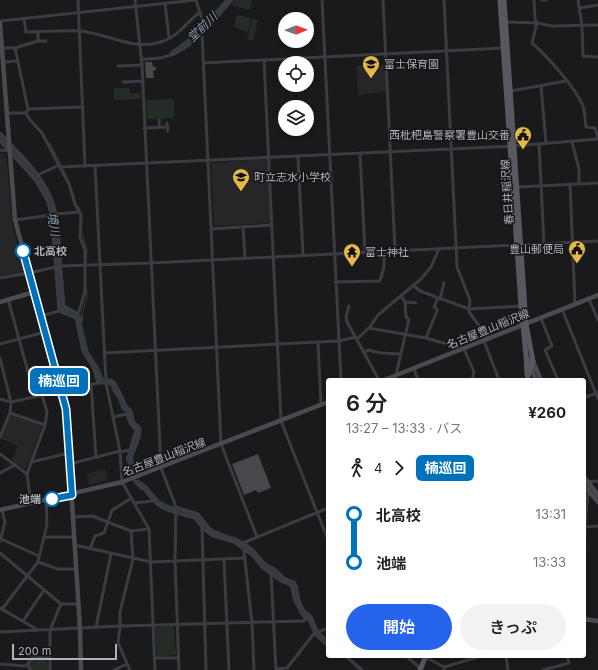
<!DOCTYPE html>
<html lang="ja">
<meta charset="utf-8">
<style>
body{margin:0;font-family:Inter,"Noto Sans JP",sans-serif;background:#f2f2f2;color:#222;height:100vh;display:flex;flex-direction:column;font-size:15px;white-space:nowrap}
*{box-sizing:border-box;margin:0}
p{font-size:13px;color:#767676}
.icon{flex:none;width:22px;height:22px;fill:none;stroke:currentColor;stroke-width:2;stroke-linecap:round;stroke-linejoin:round}
.map{position:relative;flex:1;overflow:hidden}
.details{position:absolute;left:326px;top:378px;width:260px;height:280px;display:flex;flex-direction:column;background:#fff;border-radius:4px;box-shadow:0 2px 6px #0003}
.details>*{flex:none}
.badge{padding:0 8px;border-radius:6px;font-size:14px;line-height:26px}
.needle{width:26px;rotate:89deg}
.tools{position:absolute;left:278px;top:12px;display:grid;gap:8px}
.tools a{display:grid;place-items:center;width:36px;height:36px;border-radius:50%;background:#fff;box-shadow:0 2px 6px #0003;font-size:20px}
.scale{position:absolute;left:12px;bottom:10px;width:105px;box-sizing:border-box;padding-left:4px;border:2px solid #aeb1ba;border-top:0;font-size:11px;line-height:14px;white-space:nowrap;color:#aeb1ba;-webkit-text-stroke:3px #151517;paint-order:stroke}
.map>.badge{position:absolute;translate:-50% -50%;box-shadow:0 0 0 2px #fff}
.legs{display:flex;align-items:center;gap:6px;height:44px;padding:0 20px;font-size:13px}
.legs p{margin-inline-start:auto}
.overview{display:flex;align-items:center;justify-content:space-between;height:68px;padding:0 20px}
h1{font-size:22px;font-weight:600;line-height:30px}
.button{display:flex;gap:8px;margin-top:auto;padding:8px 20px}
.button a{flex:1;height:46px;border-radius:24px;background:#2563eb;color:#fff;font-size:16px;font-weight:600;line-height:46px;text-align:center}
.button a+a{background:#f2f2f2;color:#222}
ul{padding:0 20px;list-style:none}
li{display:flex;align-items:center;gap:14px;height:48px;font-size:15px}
li i{display:grid;place-items:center;width:6px;height:100%;margin:0 5px;background:currentColor}
li i::after{content:'';width:10px;height:10px;margin:-5px;border:3px solid;border-radius:50%;background:#fff}
li p{margin-inline-start:auto}
li:first-child i{background:linear-gradient(#0000 50%,currentColor 0)}
li:last-child i{background:linear-gradient(currentColor 50%,#0000 0)}
.map>svg:first-child{display:block}
</style>
<div class="map">
<svg width="598" height="670" viewBox="0 0 598 670">
<rect width="100%" height="100%" fill="#1a1a1c"/>
<g fill="#262629">
<path d="M385,65L386,92L358,95L356,66Z"/>
<path d="M0,153L4,154L7,163L12,224L25,273L0,277Z"/>
<path d="M267,159L271,222L269,223L216,226L214,224L211,163Z"/>
<path d="M11,415L41,426L42,427L26,469H24L12,460L18,446L1,439Z"/>
<path d="M105,469L108,480L89,485L86,474Z"/>
</g>
<g fill="#242c26">
<path d="M235,0H252L250,10L231,5Z"/>
<path d="M237,15L251,18L248,32L234,27Z"/>
<path d="M252,18L258,20L253,41L247,40Z"/>
<path d="M114,88H129L130,94L141,92V99L114,100Z"/>
<path d="M174,99V118L147,119L146,100Z"/>
<path d="M174,626L176,655L157,657L155,628L156,627Z"/>
<path d="M47,658L49,670H31L30,664L34,659Z"/>
</g>
<g fill="none" stroke-linecap="round" stroke-linejoin="round">
<g stroke="#333a41" stroke-width="1">
<path d="M49,142L61,164"/>
<path d="M63,169L67,177"/>
<path d="M71,187L75,199"/>
<path d="M78,206L82,215"/>
<path d="M82,225V219"/>
<path d="M82,232L87,251L86,258"/>
<path d="M80,318L82,316L87,296L86,288"/>
<path d="M347,659L359,670"/>
</g>
<g stroke="#333a41" stroke-width="6">
<path d="M173,53C195,40 212,19 229,0"/>
<path d="M0,137C15,154 35,171 46,191C62,221 57,275 62,310L80,318L79,325L86,353L96,368L101,380"/>
<path d="M109,382L114,384L115,390L120,396L124,407L129,412L131,422L138,430L134,447L129,458L133,471"/>
<path d="M138,483L145,488L158,503L168,508L196,515L207,529L214,534L234,540L247,547L258,558L263,565L273,570L282,579L292,584L295,588L297,600L303,613L310,619L317,634L328,644"/>
</g>
</g>
<g fill="#47474c">
<path d="M145,62H152L153,67H156V70L153,71L154,78H146Z"/>
<path d="M258,454L271,488L258,493L256,490L244,495L232,464Z"/>
</g>
<g fill="none" stroke-linecap="round" stroke-linejoin="round">
<g stroke="#3b3c41" stroke-width="3">
<path d="M78,0L85,166"/>
<path d="M135,0L142,65L161,468L176,507L175,561L179,670"/>
<path d="M196,0L203,22"/>
<path d="M322,0L341,380"/>
<path d="M383,0L395,250"/>
<path d="M444,0L457,267L470,300L469,312L489,339"/>
<path d="M534,0L535,19L537,23L532,43C548,57 575,87 583,106C585,112 585,120 586,127L595,128L598,138"/>
<path d="M542,0H546"/>
<path d="M578,0L582,26L583,56L598,57"/>
<path d="M165,3L169,38"/>
<path d="M580,8L598,5"/>
<path d="M24,19L26,32C43,32 61,30 78,31C104,32 131,50 157,43C180,37 183,25 199,13"/>
<path d="M0,21L196,0"/>
<path d="M504,22L537,23L552,26L598,25"/>
<path d="M202,33L221,444L257,537"/>
<path d="M38,41H46"/>
<path d="M2,48H15"/>
<path d="M141,59C147,59 154,59 160,58C191,53 212,22 232,0"/>
<path d="M264,60L281,421L328,540"/>
<path d="M3,62L18,61"/>
<path d="M203,63L503,48"/>
<path d="M118,66L142,65"/>
<path d="M123,82L143,81"/>
<path d="M541,86L546,143"/>
<path d="M511,91L566,81"/>
<path d="M28,109L83,107"/>
<path d="M7,113H26"/>
<path d="M159,120V127"/>
<path d="M167,123L168,131"/>
<path d="M144,128L168,127"/>
<path d="M0,133C23,157 49,180 56,214L64,306L77,313L79,312L85,291V250L80,237L81,215L75,204L69,184L42,133L30,120L26,113L28,109L15,48L38,41V32"/>
<path d="M0,141L36,181L48,202L52,219L59,311L76,318L83,351L94,369L98,383H106L120,451L122,482L149,529L155,670"/>
<path d="M572,142L579,169V184"/>
<path d="M539,144L544,244"/>
<path d="M0,150L10,151"/>
<path d="M360,153L365,252"/>
<path d="M298,156L303,255"/>
<path d="M95,166L106,383"/>
<path d="M60,167L514,146L598,139"/>
<path d="M38,175L59,165"/>
<path d="M570,184L575,304"/>
<path d="M517,187L598,183"/>
<path d="M56,214L79,212"/>
<path d="M15,220L51,215"/>
<path d="M243,227L245,258"/>
<path d="M211,229L272,225"/>
<path d="M0,278L29,273L60,266L151,263L598,241"/>
<path d="M335,282L380,281L384,267V251"/>
<path d="M413,285L420,291L469,309L521,306"/>
<path d="M8,299L35,397"/>
<path d="M440,299L444,283"/>
<path d="M589,299L598,320"/>
<path d="M405,302L416,303"/>
<path d="M349,306L346,317L347,322L379,380"/>
<path d="M562,309L598,399"/>
<path d="M41,316L59,311"/>
<path d="M541,318L552,346L545,350L558,380"/>
<path d="M369,328L426,338L464,349L474,372L472,380"/>
<path d="M426,338L437,311V309L434,307L438,298"/>
<path d="M357,339L369,328L378,315L421,279L431,267L439,249"/>
<path d="M484,341L499,380"/>
<path d="M318,342L321,405"/>
<path d="M0,344L45,332"/>
<path d="M365,352L368,350L381,353L400,354"/>
<path d="M104,353L339,341L356,337"/>
<path d="M0,358L11,402L10,413L0,437"/>
<path d="M414,369L418,380"/>
<path d="M396,375L409,319L406,317L405,302L401,296"/>
<path d="M106,380H111C118,385 121,396 125,404C126,407 129,408 131,411C132,414 132,418 133,420C134,425 140,425 140,430C140,440 134,449 131,458L138,476"/>
<path d="M91,385L96,457"/>
<path d="M584,398L598,392"/>
<path d="M0,399L11,402L98,383"/>
<path d="M10,413L45,425"/>
<path d="M113,417L127,414L130,423L136,430L130,450L120,452"/>
<path d="M0,454L27,474"/>
<path d="M31,462L69,453"/>
<path d="M70,464L120,451"/>
<path d="M0,473L15,465"/>
<path d="M132,478L141,488L144,489C162,513 167,510 195,518L203,529L213,536L234,542L252,555L263,568L281,581L291,585L295,601L305,619"/>
<path d="M587,482L598,481"/>
<path d="M31,503L27,474L45,425L47,412L42,395"/>
<path d="M134,503L153,501"/>
<path d="M176,507L198,514L209,528L213,531L243,543L252,549L265,564L277,571L285,579L294,582L296,586L299,600L303,610L311,617L316,631L328,641"/>
<path d="M73,517L92,516L131,531L149,529"/>
<path d="M202,527L206,670"/>
<path d="M585,527L598,526"/>
<path d="M44,537H74"/>
<path d="M1,539L39,556"/>
<path d="M0,542L5,522L2,510"/>
<path d="M75,545L151,562L245,558"/>
<path d="M90,549L95,536L104,533L112,510L132,498"/>
<path d="M0,553L61,604H79"/>
<path d="M224,560L229,670"/>
<path d="M38,562L58,569H76"/>
<path d="M271,573L276,670"/>
<path d="M584,597L585,527L588,491"/>
<path d="M0,608L38,630"/>
<path d="M2,609L38,562L47,524L46,500"/>
<path d="M23,621L44,590"/>
<path d="M96,627L111,554"/>
<path d="M0,632L120,626L304,621L309,616"/>
<path d="M318,632L328,628"/>
<path d="M346,656L362,670"/>
<path d="M406,656L420,668"/>
<path d="M506,656L508,670"/>
<path d="M425,657L444,667V670"/>
<path d="M154,658H178"/>
<path d="M0,664L26,666L32,658L50,657"/>
<path d="M28,664L30,670"/>
<path d="M444,667L482,656"/>
<path d="M276,669L287,668L316,631"/>
<path d="M50,670V630L61,604"/>
<path d="M114,670L127,664"/>
<path d="M130,670L118,643L120,626V612L133,559L131,531"/>
<path d="M254,670L252,623L243,543L328,508"/>
<path d="M543,670L569,663L567,656"/>
</g>
<g stroke="#4a4b50" stroke-width="4.5">
<path d="M0,23L15,220L66,409L80,628L81,670"/>
<path d="M0,302L34,292"/>
<path d="M527,357L536,380"/>
<path d="M533,361L541,380"/>
<path d="M384,380L598,295"/>
<path d="M584,477L598,495"/>
<path d="M584,485L598,502"/>
<path d="M0,510L122,482L328,402"/>
<path d="M584,619L598,621"/>
</g>
<g stroke="#58595f" stroke-width="5">
<path d="M500,0L521,306L526,355L527,375"/>
<path d="M504,0L526,324L533,361L527,380"/>
<path d="M420,670L426,656"/>
</g>
</g>
<g fill="none" stroke-linecap="round" stroke-linejoin="round">
<g stroke="#fff" stroke-width="9">
<path id="line-1" d="M23,251L66,409L72,495L52,499"/>
</g>
<use href="#line-1" stroke="#0072bc" stroke-width="6"/>
</g>
<defs>
<g id="school-pin" transform="scale(0.9)"><path d="M0 17L-7.5 6A9.5 9.5 0 1 1 7.5 6Z" fill="#e1b94d" stroke="#151517"/><path d="M0-5L7-2L0 1L-7-2ZM-4 1L0 2.5L4 1V4Q0 6-4 4Z" fill="#111"/></g>
<g id="civic-pin" transform="scale(0.9)"><path d="M0 17L-7.5 6A9.5 9.5 0 1 1 7.5 6Z" fill="#e1b94d" stroke="#151517"/><path d="M-.6-6.5H3V-4.5H.6V-3L4-1V1h2V6H-6V1h2V-1L-.6-3ZM-1.2 2.5V6h2.4V2.5Z" fill="#111"/></g>
<g id="temple-pin" transform="scale(0.9)"><path d="M0 17L-7.5 6A9.5 9.5 0 1 1 7.5 6Z" fill="#e1b94d" stroke="#151517"/><path d="M0-6L5-2H3V0L6.5 2.5H4V6H1.5V3h-3V6H-4V2.5H-6.5L-3 0V-2H-5Z" fill="#111"/></g>
</defs>
<g fill-rule="evenodd">
<use href="#school-pin" x="371" y="64"/>
<use href="#civic-pin" x="523" y="135"/>
<use href="#school-pin" x="241" y="177"/>
<use href="#civic-pin" x="577" y="249"/>
<use href="#temple-pin" x="352" y="252"/>
</g>
<g fill="#fff" stroke="#0072bc" stroke-width="2">
<circle cx="23" cy="251" r="7"/>
<circle cx="52" cy="499" r="7"/>
</g>
<g text-anchor="middle" dominant-baseline="central" stroke-width="3" stroke-linejoin="round" paint-order="stroke">
<g font-size="11" fill="#aeb1ba" stroke="#151517" text-anchor="start">
<text x="384" y="64">富士保育園</text>
<text x="510" y="135" text-anchor="end">西枇杷島警察署豊山交番</text>
<text x="254" y="177">町立志水小学校</text>
<text x="564" y="249" text-anchor="end">豊山郵便局</text>
<text x="365" y="252">富士神社</text>
</g>
<g font-size="11" fill="#aeb1ba" stroke="#151517">
<text transform="translate(507 192) rotate(-94)">春日井稲沢線</text>
<text transform="translate(488 329) rotate(-22)">名古屋豊山稲沢線</text>
<text transform="translate(164 457) rotate(-21)">名古屋豊山稲沢線</text>
</g>
<g font-size="11" font-weight="bold" fill="#aeb1ba" stroke="#151517" text-anchor="start">
<text x="34" y="251">北高校</text>
<text x="41" y="499" text-anchor="end">池端</text>
</g>
<g font-size="12" font-style="italic" fill="#899cb1" stroke="#151517">
<text transform="translate(202 27) rotate(-44)">堂前川</text>
<text transform="translate(54 224) rotate(82)">境川</text>
</g>
</g>
</svg>
<div class="tools">
<a><svg class="needle" viewBox="-14 -14 28 28"><path d="M0-13l5 13h-10z" fill="#e53935"/><path d="M0 13l5-13h-10z" fill="#767676"/></svg></a>
<a><svg class="icon" aria-label="locate" viewBox="0 0 24 24"><circle cx="12" cy="12" r="6"/><path d="M12 2v4M12 18v4M2 12h4M18 12h4"/></svg></a>
<a><svg class="icon" aria-label="layers" viewBox="0 0 24 24"><path d="M12 4l9 5-9 5-9-5zM3 14l9 5 9-5"/></svg></a>
</div>
<div class="scale">200 m</div>
<b class="badge" style="left:59px;top:381px;background:#0072bc;color:#fff">楠巡回</b>
<section class="details">
<div class="overview"><div><h1>6 分</h1><p>13:27 – 13:33 · バス</p></div><b>¥260</b></div>
<div class="legs"><svg class="icon" aria-label="walk" viewBox="0 0 24 24"><circle cx="13" cy="4" r="2"/><path d="M13 8l-2 6 4 7M11 14l-3 7M7 12l3-4h3l4 4"/></svg>4<svg class="icon" aria-label="forward" viewBox="0 0 24 24"><path d="M9 5l7 7-7 7"/></svg><b class="badge" style="background:#0072bc;color:#fff">楠巡回</b></div>
<ul>
<li><i style="color:#0072bc"></i><b>北高校</b><p>13:31</p></li>
<li><i style="color:#0072bc"></i><b>池端</b><p>13:33</p></li>
</ul>
<div class="button"><a>開始</a><a>きっぷ</a></div>
</section>
</div>
